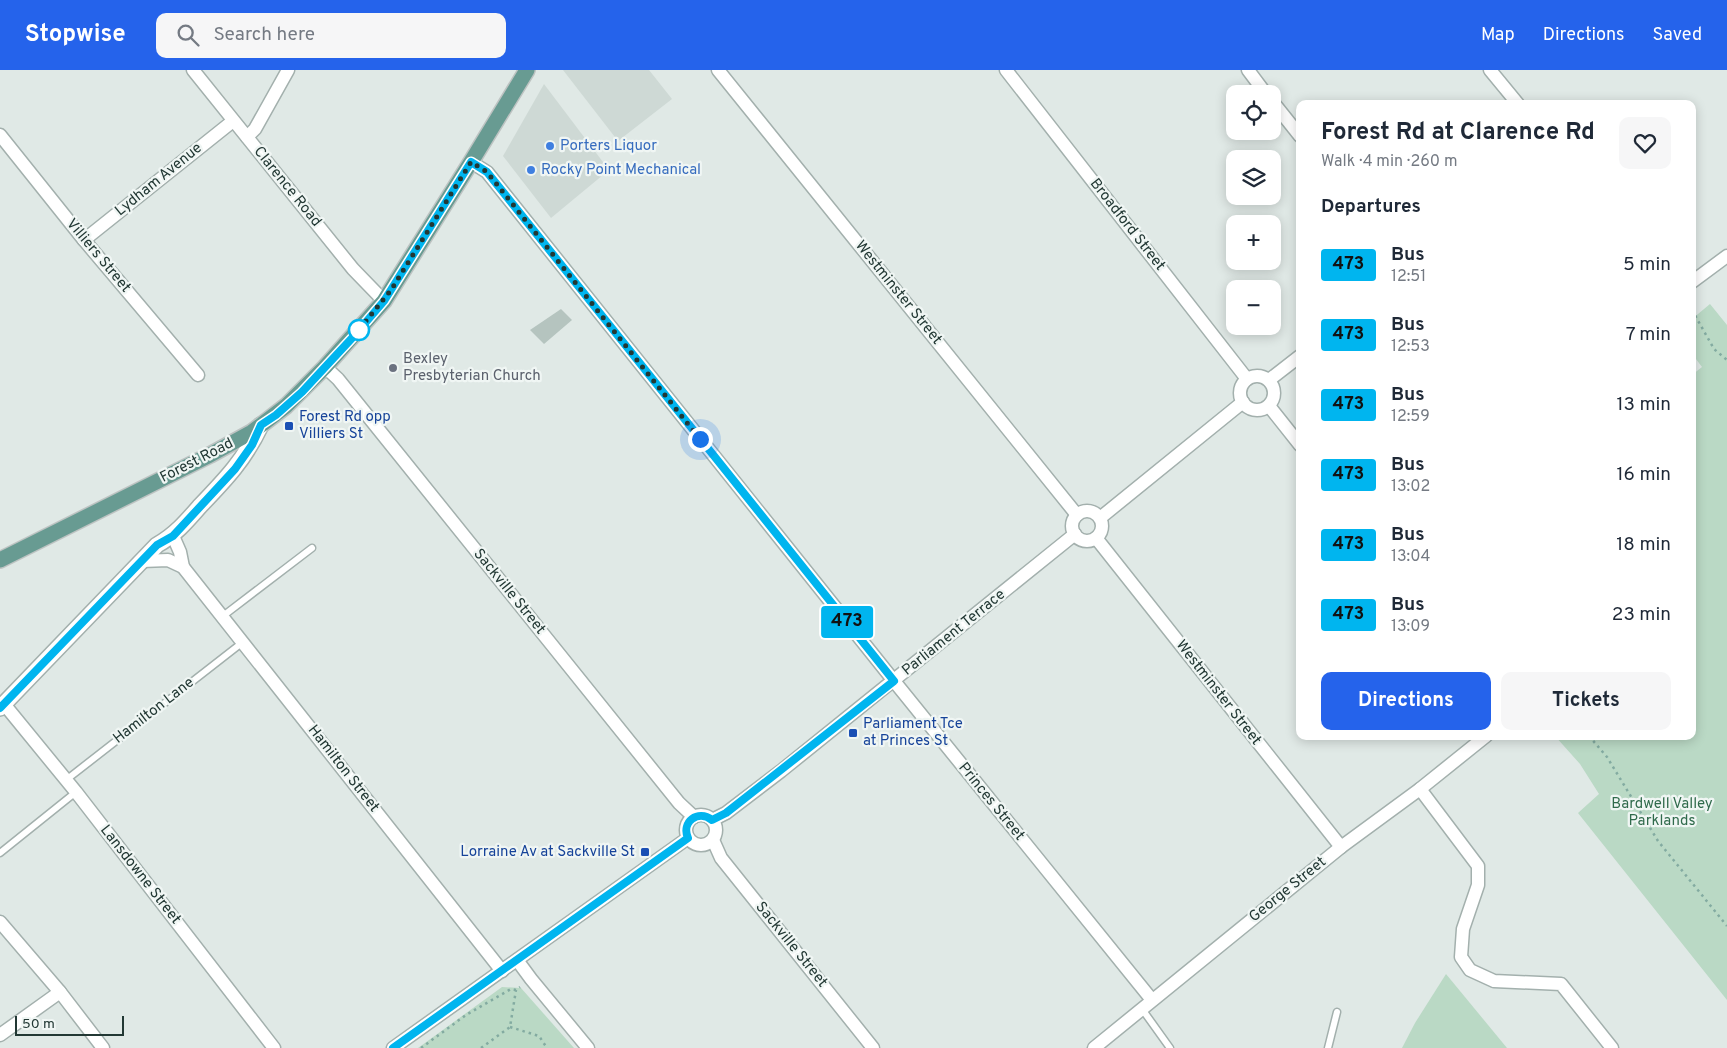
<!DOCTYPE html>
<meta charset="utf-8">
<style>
body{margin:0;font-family:Overpass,sans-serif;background:#f6f6f7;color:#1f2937;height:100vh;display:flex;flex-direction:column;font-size:19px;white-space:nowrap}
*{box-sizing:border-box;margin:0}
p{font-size:16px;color:#747a83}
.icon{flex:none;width:28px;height:28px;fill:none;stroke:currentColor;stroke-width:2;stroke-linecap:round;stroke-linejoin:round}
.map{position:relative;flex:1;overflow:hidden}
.sheet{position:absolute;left:1296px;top:30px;width:400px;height:640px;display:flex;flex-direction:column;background:#fff;border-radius:10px;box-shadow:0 2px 12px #0003}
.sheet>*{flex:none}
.badge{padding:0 10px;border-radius:4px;font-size:18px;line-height:32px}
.fabs{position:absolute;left:1226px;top:15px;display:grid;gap:10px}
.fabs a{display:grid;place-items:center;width:55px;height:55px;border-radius:10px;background:#fff;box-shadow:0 2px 12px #0003;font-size:25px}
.scale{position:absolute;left:15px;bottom:12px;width:109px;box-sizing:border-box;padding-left:5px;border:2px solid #223834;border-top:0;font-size:14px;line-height:18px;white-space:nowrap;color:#223834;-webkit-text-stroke:4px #f0f6f4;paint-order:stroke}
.you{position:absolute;width:25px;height:25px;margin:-12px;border:4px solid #fff;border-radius:50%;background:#1a73e8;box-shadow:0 0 0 8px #1a73e833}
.map>.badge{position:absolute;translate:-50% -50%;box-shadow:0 0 0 2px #fff}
h2{padding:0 25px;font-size:19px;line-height:45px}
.round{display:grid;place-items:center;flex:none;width:52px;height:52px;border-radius:10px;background:#f6f6f7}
.headline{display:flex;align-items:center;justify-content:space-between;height:85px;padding:0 25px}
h1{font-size:24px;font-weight:700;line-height:38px}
.cta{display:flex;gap:10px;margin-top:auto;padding:10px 25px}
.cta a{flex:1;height:58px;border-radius:10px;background:#2563eb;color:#fff;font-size:20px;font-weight:700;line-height:58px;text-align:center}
.cta a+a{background:#f6f6f7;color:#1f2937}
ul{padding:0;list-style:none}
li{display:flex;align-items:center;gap:15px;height:70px;padding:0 25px}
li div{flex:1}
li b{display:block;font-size:19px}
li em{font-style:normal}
li .badge{min-width:55px;font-weight:700;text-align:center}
header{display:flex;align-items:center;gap:30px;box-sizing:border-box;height:70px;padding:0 25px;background:#2563eb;color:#fff}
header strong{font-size:24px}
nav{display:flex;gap:28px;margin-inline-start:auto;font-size:18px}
.search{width:350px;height:45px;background:#f6f6f7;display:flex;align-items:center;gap:12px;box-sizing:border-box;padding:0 18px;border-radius:10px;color:#747a83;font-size:19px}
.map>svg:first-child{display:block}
</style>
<header>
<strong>Stopwise</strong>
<div class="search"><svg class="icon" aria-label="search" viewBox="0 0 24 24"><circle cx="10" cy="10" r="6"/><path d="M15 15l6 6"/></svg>Search here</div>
<nav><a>Map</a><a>Directions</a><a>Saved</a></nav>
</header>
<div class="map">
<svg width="1727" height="978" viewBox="0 0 1727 978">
<rect width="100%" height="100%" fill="#e0e9e6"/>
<g fill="#ced9d5">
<path d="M563,0H649L672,29L618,71Z"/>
<path d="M544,14L609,100L551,148L503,86Z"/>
</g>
<g fill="#bad9c5">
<path d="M1710,234L1727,255V930L1578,743L1599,724L1580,694L1555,666H1692V305L1702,297L1693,285L1692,249Z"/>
<path d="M1446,904L1507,978H1402L1415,953Z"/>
<path d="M502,917L521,918L574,978H418Z"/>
</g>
<path fill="#b5c4bf" d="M561,239L572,250L544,274L530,260Z"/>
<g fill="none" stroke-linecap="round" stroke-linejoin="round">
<g stroke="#a3b0ad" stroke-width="9">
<g id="service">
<path d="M223,546L312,478"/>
<path d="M66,710L243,572"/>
<path d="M0,783L76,722"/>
<path d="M1142,939L1170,978"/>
<path d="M1328,978L1337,942"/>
</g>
</g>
<g stroke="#a3b0ad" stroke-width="15">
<g id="minor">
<path d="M193,0L353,199L384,231"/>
<path d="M718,0L1077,445"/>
<path d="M1006,0L1247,309"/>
<path d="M1248,0L1266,24"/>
<path d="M1490,0L1518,34"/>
<path d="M1272,31L1300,66"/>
<path d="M0,65L84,170L198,305"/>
<path d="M247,67L255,59L288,0"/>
<path d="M471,92L487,102L894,611L1152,930"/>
<path d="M84,170L233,51"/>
<path d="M1692,212L1727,186"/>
<path d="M325,297L338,309L679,733L694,747"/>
<circle cx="1257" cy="323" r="17"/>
<path d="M1269,310L1300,286"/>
<path d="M1269,336L1300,375"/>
<circle cx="1087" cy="456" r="15"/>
<path d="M1100,448L1243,332"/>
<path d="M173,466L180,482L183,497"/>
<path d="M1096,468L1341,777"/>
<path d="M142,491L168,490L183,497L502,901"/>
<path d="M4,634L76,722L274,978"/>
<path d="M1420,719L1478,796V815L1463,859L1461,887L1470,900L1494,911L1561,914L1612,978"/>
<circle cx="701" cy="760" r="15"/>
<path d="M712,750L726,743L781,701L1075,464"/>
<path d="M713,770L721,788L873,978"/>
<path d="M0,852L60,922L103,978"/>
<path d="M517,890L531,909L588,978"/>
<path d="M0,965L60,922"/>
<path d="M393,978L688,768"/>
<path d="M1094,978L1341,777L1420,719L1486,666"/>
</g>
</g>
<g stroke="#a3b0ad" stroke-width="18">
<path id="tertiary" d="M0,638L157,475C175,465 187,451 200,436C226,409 245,389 261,355"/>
</g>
<g stroke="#bdc3c2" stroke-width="18">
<path id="primary" d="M0,490L210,385L252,362L286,336L325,297L384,231L471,92L527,0"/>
</g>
<g stroke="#83aba1" stroke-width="2.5" stroke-dasharray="2.5 4" stroke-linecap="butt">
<path d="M1692,240L1714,279L1727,290"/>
<path d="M1589,666L1607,687L1658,771L1727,856"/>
<path d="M510,957L539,966L547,978"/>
<path d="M421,978L466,945L511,919L516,920L520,917"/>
<path d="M481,978L510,957L516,920"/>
</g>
<use href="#service" stroke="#fff" stroke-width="6"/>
<use href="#minor" stroke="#fff" stroke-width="12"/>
<use href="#tertiary" stroke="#fff" stroke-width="15"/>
<use href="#primary" stroke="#689b92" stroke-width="15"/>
</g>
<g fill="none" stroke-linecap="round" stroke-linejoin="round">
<g stroke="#fff" stroke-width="11">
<path id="line" d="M0,638L157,475L173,466L235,399L252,375L261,355L276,345L302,322L354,266L384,231L471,92L487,102L894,611L726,743L712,750C698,739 681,752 688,768L393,978"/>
</g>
<use href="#line" stroke="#00b5ef" stroke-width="8"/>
<path stroke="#223834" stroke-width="5" stroke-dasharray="0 9" d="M359,260L354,266L391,220L471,92L487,102L700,369"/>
</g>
<g fill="#3f7fe0" stroke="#f0f6f4" stroke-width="2">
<circle cx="550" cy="76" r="5"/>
<circle cx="531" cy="100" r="5"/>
</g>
<circle fill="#fff" stroke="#00b5ef" stroke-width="2.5" cx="359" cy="260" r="10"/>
<circle fill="#6b7280" stroke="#f0f6f4" stroke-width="2" cx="393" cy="298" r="5"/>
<g fill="#1a4fb4" stroke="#f0f6f4" stroke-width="2">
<rect x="284" y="351" width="10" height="10" rx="2.5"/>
<rect x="848" y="658" width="10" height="10" rx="2.5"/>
<rect x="640" y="777" width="10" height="10" rx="2.5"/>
</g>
<g text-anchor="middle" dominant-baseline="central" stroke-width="4.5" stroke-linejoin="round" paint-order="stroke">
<g font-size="15" fill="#366cbe" stroke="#f0f6f4" text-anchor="start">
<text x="560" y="76">Porters Liquor</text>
<text x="541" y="100">Rocky Point Mechanical</text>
</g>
<g font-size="15" fill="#223834" stroke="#f0f6f4">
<text transform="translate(159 110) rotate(-39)">Lydham Avenue</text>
<text transform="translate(287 117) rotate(51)">Clarence Road</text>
<text transform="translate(1127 155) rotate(52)">Broadford Street</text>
<text transform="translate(98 186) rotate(50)">Villiers Street</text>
<text transform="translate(898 223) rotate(51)">Westminster Street</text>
<text transform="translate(197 391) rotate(-27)">Forest Road</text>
<text transform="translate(509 522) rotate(51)">Sackville Street</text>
<text transform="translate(954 563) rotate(-39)">Parliament Terrace</text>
<text transform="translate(1218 623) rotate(52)">Westminster Street</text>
<text transform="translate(154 641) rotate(-38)">Hamilton Lane</text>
<text transform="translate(343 699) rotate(52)">Hamilton Street</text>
<text transform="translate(991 732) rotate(51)">Princes Street</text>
<text transform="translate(140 805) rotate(52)">Lansdowne Street</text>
<text transform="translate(1288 820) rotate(-39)">George Street</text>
<text transform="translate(791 875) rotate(51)">Sackville Street</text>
</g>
<g font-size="15" fill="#5b616d" stroke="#f0f6f4" text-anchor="start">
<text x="403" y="289">Bexley<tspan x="403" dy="17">Presbyterian Church</tspan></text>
</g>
<g font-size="15" fill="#164399" stroke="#f0f6f4" text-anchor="start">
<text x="299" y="347">Forest Rd opp<tspan x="299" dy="17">Villiers St</tspan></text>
<text x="863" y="654">Parliament Tce<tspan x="863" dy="17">at Princes St</tspan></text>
<text x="635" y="782" text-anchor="end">Lorraine Av at Sackville St</text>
</g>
<g font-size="15" fill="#306b4c" stroke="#f0f6f4">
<text x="1662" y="734">Bardwell Valley<tspan x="1662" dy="17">Parklands</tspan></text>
</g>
</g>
</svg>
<div class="fabs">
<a><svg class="icon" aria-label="locate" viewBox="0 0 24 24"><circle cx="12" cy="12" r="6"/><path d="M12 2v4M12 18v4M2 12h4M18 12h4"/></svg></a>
<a><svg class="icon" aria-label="layers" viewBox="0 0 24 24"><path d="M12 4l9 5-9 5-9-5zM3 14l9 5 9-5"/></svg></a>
<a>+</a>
<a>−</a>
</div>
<div class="scale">50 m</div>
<div class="you" style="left:700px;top:369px"></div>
<b class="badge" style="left:847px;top:552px;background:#00b5ef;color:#111">473</b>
<section class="sheet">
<div class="headline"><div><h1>Forest Rd at Clarence Rd</h1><p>Walk · 4 min · 260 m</p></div><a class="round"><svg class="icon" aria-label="heart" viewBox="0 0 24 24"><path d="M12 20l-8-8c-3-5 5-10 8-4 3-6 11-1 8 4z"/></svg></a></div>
<h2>Departures</h2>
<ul>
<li><span class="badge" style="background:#00b5ef;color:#111">473</span><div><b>Bus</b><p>12:51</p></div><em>5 min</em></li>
<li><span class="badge" style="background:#00b5ef;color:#111">473</span><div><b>Bus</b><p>12:53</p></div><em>7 min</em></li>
<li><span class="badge" style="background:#00b5ef;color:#111">473</span><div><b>Bus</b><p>12:59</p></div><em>13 min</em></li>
<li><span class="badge" style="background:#00b5ef;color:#111">473</span><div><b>Bus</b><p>13:02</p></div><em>16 min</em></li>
<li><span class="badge" style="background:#00b5ef;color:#111">473</span><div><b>Bus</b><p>13:04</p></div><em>18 min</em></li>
<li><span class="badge" style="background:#00b5ef;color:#111">473</span><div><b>Bus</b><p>13:09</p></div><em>23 min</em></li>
</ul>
<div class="cta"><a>Directions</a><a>Tickets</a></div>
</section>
</div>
